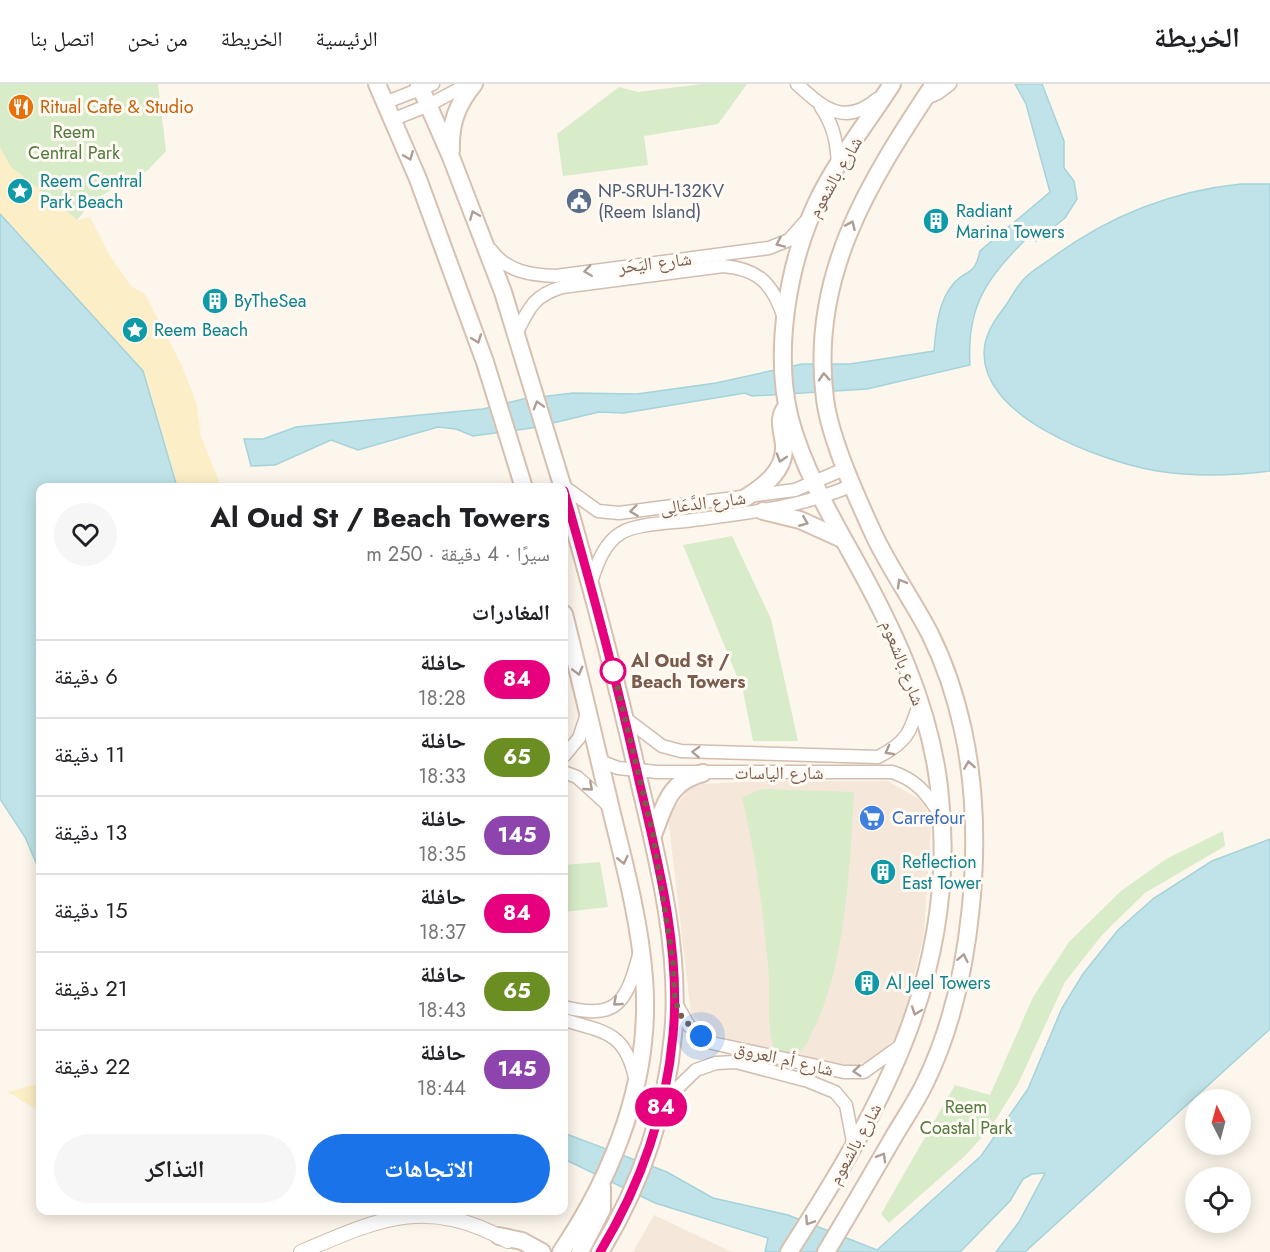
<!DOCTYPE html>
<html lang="ar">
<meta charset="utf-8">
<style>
body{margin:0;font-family:Jost,"Noto Naskh Arabic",sans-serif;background:#f6f6f6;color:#202124;direction:rtl;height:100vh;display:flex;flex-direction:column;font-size:22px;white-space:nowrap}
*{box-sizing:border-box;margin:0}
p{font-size:20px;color:#757577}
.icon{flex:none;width:33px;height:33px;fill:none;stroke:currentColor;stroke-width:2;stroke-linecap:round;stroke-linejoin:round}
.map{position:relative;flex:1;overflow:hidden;direction:ltr}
.drawer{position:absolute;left:36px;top:399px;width:532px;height:732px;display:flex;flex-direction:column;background:#fff;border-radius:12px;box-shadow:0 3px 15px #0003;direction:rtl}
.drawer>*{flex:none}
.badge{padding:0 12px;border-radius:20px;font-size:21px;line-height:39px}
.needle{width:39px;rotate:354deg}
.buttons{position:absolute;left:1185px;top:1005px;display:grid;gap:12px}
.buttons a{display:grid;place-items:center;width:66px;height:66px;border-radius:50%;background:#fff;box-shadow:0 3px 15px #0003;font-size:30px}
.you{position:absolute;width:30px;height:30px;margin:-15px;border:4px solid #fff;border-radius:50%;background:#1a73e8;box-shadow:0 0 0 9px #1a73e833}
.map>.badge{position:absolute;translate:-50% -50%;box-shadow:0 0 0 3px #fff}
h2{padding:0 18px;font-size:22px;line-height:54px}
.round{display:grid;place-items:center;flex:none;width:63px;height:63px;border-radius:32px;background:#f6f6f6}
.headline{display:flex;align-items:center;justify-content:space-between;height:102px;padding:0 18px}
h1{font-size:28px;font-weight:700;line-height:45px}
.primary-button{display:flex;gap:12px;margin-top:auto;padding:12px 18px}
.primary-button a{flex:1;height:69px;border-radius:36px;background:#1a73e8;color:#fff;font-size:24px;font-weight:700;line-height:69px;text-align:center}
.primary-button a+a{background:#f6f6f6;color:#202124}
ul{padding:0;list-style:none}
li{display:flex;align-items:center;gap:18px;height:78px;padding:0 18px;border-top:2px solid #e0e0e0}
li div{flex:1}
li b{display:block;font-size:22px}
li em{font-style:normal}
li .badge{min-width:66px;font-weight:700;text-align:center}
header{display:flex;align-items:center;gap:36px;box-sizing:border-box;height:84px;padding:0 30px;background:#fff;border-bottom:2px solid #e0e0e0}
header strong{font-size:28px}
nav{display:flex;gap:33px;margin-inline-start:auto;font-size:21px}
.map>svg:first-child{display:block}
</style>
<header>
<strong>الخريطة</strong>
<nav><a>الرئيسية</a><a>الخريطة</a><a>من نحن</a><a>اتصل بنا</a></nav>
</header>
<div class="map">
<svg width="1270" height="1168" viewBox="0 0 1270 1168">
<rect width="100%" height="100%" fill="#fdf6ec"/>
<g fill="#f5e8da">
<path d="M759,697H888L924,718L931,743L924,851L901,946L878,974L852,982L753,962L715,951L691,930L668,733L688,705L703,700Z"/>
<path d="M654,1131L732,1168H633Z"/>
</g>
<g fill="#d8ecc9">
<path d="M0,0H158L166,67L148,86L95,115L77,136L11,83L0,66Z"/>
<path d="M702,0H747L718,40L644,52L648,81L563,92L557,50L619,3L638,8Z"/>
<path d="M732,452L771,535L798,657H753L743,607L683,461Z"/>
<path d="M762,705L854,708C850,779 846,887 811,950C809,955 806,962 802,966C794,971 784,968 775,968C765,940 771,911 768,881C763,824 755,769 742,713Z"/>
<path d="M1223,747L1225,762L1145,809L1102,851L1065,898L1018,1000L991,1043L966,1071L889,1139L881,1130L955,1001L990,1011L1033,913L1069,858L1121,807L1166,775Z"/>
<path d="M600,778L608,823L564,828V781Z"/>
</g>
<g fill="#fcefc7">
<path d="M0,63L11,83L77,136L90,133L110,172L132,203L145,210L182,282L196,318L201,352L221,403H177L143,287L0,130Z"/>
<path d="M40,999V1028L8,1008Z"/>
</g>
<g fill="#bfe3e8" stroke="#a5d3da" stroke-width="1.5">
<path d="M1015,0H1042L1064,57V84L1074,97L1077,115L1065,134L1036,157L1029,152C988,193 966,221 970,281L867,305L752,312L745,309L624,329L599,328L532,344L473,352L456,345L438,343L358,366L331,356L275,381L251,382L244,355H263L296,343L483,325L523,315L573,309L637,310L716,299L802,280H850L934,267C936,244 938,217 954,199C967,184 974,194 980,167L1050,108L1026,20Z"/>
<path d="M1241,100H1270V387C1233,392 1195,393 1157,387C1104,378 972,332 985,260C988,245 997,233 1006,221C1012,212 1017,202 1024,195C1032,186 1044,180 1053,173C1109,132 1172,107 1241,100Z"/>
<path d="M0,130L143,287L177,403L40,404V788L25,753L0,715Z"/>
<path d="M1270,755V945L1025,1168H996L1019,1138L1045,1089L1032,1090L1023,1095L1010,1117L960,1168H765L768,1154L655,1119L564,1075V1049L667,1088L713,1114L788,1131L877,1166L981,1072L1028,1005L1062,924L1083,890L1118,846L1154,814L1212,777Z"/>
</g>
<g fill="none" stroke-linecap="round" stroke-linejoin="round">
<g stroke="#d1beb0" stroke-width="15">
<g id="minor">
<path d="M797,0C823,24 845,43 877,15"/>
<path d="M924,15L938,9L950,0"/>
<path d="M387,18L433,0"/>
<path d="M821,23C834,42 837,59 838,82"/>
<path d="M394,35L429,21L468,0"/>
<path d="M491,166C507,188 531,191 556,192L769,164L789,156L805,138"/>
<path d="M516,250C529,224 533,212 562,203L723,182C759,185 773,200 784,234"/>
<path d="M562,401L598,427L619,429L795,406L847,384"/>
<path d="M591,498C597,480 604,459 621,449C637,439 674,439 693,436C748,429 802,423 853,401"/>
<path d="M625,634L662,662L681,667L878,673C907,658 910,649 919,620"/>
<path d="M564,672L579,654L588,627"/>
<path d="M600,677L618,684L657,688H892C915,695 928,710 940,731"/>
<path d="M564,688L577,693L610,723"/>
<path d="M675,918L689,942L712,959L844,988H864L900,962"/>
<path d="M564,923C617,936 626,919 639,871"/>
<path d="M564,936C605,948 625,948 635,994"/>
<path d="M663,1018L696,986L716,979L736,978L808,997L835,1008L846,1021L854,1063"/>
</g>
</g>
<g stroke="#d1beb0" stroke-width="16">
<path id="tertiary" d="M301,1168C381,1134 426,1112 508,1157"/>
</g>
<g stroke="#d6c0b0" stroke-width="20">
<g id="secondary">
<path d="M377,0L418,95L485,278L524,404"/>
<path d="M419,0L451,73L503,208L563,404"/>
<path d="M451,66C450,40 457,20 474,0"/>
<path d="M564,407C592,504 618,602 640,701C659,780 681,870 673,951C666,1028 640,1102 600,1168"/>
<path d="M745,414C763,403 785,387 784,363C784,350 777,338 784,326"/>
<path d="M763,427L800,436L842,455"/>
<path d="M653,751C665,721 668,698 703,689"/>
<path d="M499,1152L522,1157L542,1168"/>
<path d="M561,1168C615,1088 652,993 644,894C640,840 626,786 613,734C597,666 581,598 564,530"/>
<path d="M580,1168L602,1125V1103"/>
<path d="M789,1168C883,1022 961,884 939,703C929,618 891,540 850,467C827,426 802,380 790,335C773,267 788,180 817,118C837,76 867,39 892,0"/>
<path d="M826,1168C849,1130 871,1092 893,1054C904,1035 916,1018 925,999C973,901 986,752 963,646C956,614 945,580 930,550C913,517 890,485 874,451C857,414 830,355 825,315C809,192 869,98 934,0"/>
</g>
</g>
<use href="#minor" stroke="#fff" stroke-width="12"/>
<use href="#tertiary" stroke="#fff" stroke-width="14"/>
<use href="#secondary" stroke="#fff" stroke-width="16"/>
</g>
<defs><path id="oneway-chevron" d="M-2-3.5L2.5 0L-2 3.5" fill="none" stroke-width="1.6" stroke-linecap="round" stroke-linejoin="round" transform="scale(1.5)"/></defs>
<g stroke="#af9d94">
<use href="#oneway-chevron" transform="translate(409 72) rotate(68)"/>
<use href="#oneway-chevron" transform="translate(474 131) rotate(-112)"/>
<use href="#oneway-chevron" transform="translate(851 141) rotate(-66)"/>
<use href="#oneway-chevron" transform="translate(780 159) rotate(156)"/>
<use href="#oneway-chevron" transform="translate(588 187) rotate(172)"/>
<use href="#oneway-chevron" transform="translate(477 255) rotate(70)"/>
<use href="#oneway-chevron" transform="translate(824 293) rotate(-94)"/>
<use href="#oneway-chevron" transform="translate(538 321) rotate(-106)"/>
<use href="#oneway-chevron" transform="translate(781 374) rotate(107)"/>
<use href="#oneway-chevron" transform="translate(634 427) rotate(173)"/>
<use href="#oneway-chevron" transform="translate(804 438) rotate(22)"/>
<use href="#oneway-chevron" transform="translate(901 499) rotate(-120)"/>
<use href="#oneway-chevron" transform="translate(578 587) rotate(76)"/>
<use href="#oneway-chevron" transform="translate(889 667) rotate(152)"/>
<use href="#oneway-chevron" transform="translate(696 668) rotate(-178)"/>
<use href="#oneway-chevron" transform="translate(969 681) rotate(-99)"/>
<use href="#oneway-chevron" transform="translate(589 703) rotate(41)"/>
<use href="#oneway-chevron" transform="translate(623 776) rotate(77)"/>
<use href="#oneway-chevron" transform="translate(963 874) rotate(-78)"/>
<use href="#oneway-chevron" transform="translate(617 918) rotate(139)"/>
<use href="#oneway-chevron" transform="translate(916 927) rotate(110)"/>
<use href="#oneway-chevron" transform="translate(857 987) rotate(175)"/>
<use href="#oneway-chevron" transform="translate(882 1073) rotate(-60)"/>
<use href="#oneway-chevron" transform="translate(809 1137) rotate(123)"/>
</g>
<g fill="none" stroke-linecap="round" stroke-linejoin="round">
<g stroke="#fff" stroke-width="14">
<path id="line" d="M564,407C592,504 618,602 640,701C659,781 681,868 673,951C666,1028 640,1102 600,1168"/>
</g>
<use href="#line" stroke="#e6007e" stroke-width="9"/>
<path stroke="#7a5c4d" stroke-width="6" stroke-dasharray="0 10.8" d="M613,587V585L653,751L673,877L675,917L682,934L701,952"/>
</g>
<defs>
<g id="restaurant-disc" transform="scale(1.35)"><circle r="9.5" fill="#e8710a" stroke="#fffaf3"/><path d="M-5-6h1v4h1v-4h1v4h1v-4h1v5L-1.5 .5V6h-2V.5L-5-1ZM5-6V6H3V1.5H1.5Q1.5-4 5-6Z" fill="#fff"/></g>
<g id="sight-disc" transform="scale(1.35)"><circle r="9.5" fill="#0f9aa8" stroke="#fffaf3"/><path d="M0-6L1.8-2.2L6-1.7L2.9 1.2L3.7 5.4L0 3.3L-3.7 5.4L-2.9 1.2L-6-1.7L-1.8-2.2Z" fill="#fff"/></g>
<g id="civic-disc" transform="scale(1.35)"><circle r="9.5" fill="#5c6f8a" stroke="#fffaf3"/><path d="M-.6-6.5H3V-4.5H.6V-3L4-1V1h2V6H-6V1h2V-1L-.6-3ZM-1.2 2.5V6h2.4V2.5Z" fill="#fff"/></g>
<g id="building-disc" transform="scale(1.35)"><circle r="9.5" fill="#0f9aa8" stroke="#fffaf3"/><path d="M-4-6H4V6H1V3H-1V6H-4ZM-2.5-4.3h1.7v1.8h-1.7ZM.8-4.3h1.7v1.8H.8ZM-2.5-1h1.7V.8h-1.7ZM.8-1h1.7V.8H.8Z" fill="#fff"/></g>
<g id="supermarket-disc" transform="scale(1.35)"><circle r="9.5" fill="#3f7fe0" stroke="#fffaf3"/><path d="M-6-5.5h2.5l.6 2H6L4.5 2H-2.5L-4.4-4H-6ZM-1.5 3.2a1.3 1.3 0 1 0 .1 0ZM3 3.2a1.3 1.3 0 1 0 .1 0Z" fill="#fff"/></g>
</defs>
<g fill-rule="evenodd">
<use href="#restaurant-disc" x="21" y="23"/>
<use href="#sight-disc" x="20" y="107"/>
<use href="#civic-disc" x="579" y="117"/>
<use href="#building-disc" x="936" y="137"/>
<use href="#building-disc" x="215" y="217"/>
<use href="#sight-disc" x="135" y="246"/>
<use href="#supermarket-disc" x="872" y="734"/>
<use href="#building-disc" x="883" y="788"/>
<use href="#building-disc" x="867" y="899"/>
</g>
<circle fill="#fff" stroke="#e6007e" stroke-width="3" cx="613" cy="587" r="12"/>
<g text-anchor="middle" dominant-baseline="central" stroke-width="6" stroke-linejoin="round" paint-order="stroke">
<g font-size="18" fill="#c56008" stroke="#fffaf3" text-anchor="start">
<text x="40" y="23">Ritual Cafe &amp; Studio</text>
</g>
<g font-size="18" fill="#537a41" stroke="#fffaf3">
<text x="74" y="48">Reem<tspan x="74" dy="21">Central Park</tspan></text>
<text x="966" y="1023">Reem<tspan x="966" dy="21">Coastal Park</tspan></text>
</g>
<g font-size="18" fill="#7a5c4d" stroke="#fffaf3">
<text transform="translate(835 93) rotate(-60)">شارع بالشعوم</text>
<text transform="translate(655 179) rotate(-7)">شارع اليَحَر</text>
<text transform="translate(703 419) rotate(-7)">شارع الدَّعَالِى</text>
<text transform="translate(903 579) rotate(69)">شارع بالشعوم</text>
<text x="779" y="689">شارع الياسات</text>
<text transform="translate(784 975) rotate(13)">شارع أم العروق</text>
<text transform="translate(855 1060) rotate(-61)">شارع بالشعوم</text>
</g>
<g font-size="18" fill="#0d838f" stroke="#fffaf3" text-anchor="start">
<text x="40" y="97">Reem Central<tspan x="40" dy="21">Park Beach</tspan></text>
<text x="956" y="127">Radiant<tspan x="956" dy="21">Marina Towers</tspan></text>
<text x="234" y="217">ByTheSea</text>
<text x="154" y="246">Reem Beach</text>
<text x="902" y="778">Reflection<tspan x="902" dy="21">East Tower</tspan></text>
<text x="886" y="899">Al Jeel Towers</text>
</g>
<g font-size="18" fill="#4e5e75" stroke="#fffaf3" text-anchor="start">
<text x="598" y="107">NP-SRUH-132KV<tspan x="598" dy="21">(Reem Island)</tspan></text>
</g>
<g font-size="18" font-weight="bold" fill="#7a5c4d" stroke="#fffaf3" text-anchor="start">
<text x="631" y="577">Al Oud St /<tspan x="631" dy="21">Beach Towers</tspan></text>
</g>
<g font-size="18" fill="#366cbe" stroke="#fffaf3" text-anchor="start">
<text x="892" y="734">Carrefour</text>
</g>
</g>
</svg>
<div class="buttons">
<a><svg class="needle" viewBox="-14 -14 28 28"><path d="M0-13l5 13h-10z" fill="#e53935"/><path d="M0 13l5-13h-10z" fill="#757577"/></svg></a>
<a><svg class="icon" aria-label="locate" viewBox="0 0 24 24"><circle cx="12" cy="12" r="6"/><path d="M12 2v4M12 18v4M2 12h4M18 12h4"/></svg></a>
</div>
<div class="you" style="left:701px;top:952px"></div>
<b class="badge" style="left:661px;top:1023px;background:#e6007e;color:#fff">84</b>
<section class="drawer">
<div class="headline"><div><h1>Al Oud St / Beach Towers</h1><p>سيرًا · 4 دقيقة · 250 m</p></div><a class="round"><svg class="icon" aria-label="heart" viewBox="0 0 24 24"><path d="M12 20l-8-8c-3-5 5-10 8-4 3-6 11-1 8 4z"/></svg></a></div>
<h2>المغادرات</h2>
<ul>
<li><span class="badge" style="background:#e6007e;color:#fff">84</span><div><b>حافلة</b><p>18:28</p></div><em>6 دقيقة</em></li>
<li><span class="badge" style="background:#6b8e23;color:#fff">65</span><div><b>حافلة</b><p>18:33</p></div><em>11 دقيقة</em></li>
<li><span class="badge" style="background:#8e44ad;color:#fff">145</span><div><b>حافلة</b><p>18:35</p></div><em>13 دقيقة</em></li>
<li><span class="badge" style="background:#e6007e;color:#fff">84</span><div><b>حافلة</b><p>18:37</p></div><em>15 دقيقة</em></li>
<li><span class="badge" style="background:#6b8e23;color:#fff">65</span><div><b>حافلة</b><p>18:43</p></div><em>21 دقيقة</em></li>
<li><span class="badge" style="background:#8e44ad;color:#fff">145</span><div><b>حافلة</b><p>18:44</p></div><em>22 دقيقة</em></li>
</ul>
<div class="primary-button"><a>الاتجاهات</a><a>التذاكر</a></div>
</section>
</div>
